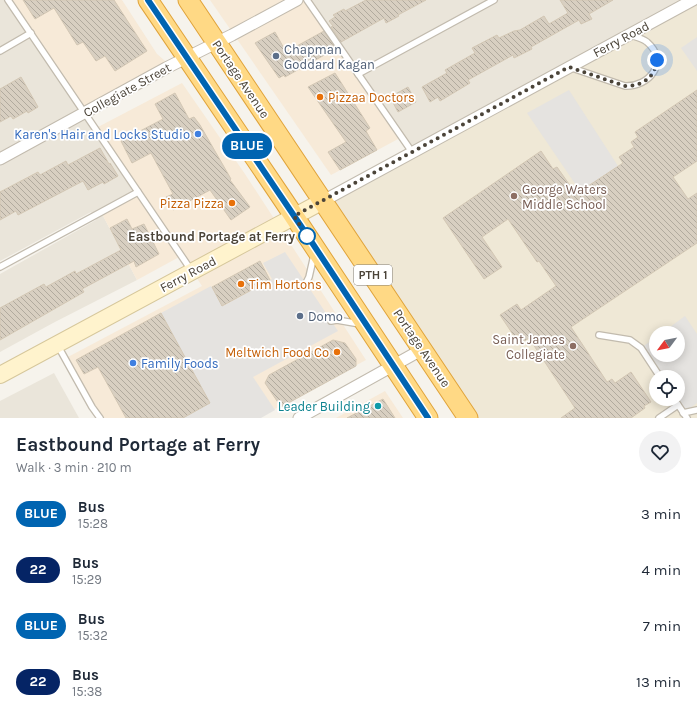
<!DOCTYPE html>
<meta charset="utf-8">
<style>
body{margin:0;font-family:Karla,sans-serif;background:#f2f2f3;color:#1f2937;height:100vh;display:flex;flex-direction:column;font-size:15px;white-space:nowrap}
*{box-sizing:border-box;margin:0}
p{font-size:13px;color:#747a83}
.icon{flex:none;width:22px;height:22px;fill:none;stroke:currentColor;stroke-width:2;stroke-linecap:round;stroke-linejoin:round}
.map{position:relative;height:418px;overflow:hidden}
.panel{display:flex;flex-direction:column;background:#fff;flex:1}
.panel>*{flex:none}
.badge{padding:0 8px;border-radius:13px;font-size:14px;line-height:26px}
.needle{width:26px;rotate:238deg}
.fabs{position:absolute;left:649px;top:326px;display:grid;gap:8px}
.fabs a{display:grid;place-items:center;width:36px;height:36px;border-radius:50%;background:#fff;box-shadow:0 2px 10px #0003;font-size:20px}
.you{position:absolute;width:20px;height:20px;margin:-10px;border:3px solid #fff;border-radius:50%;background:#1a73e8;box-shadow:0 0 0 6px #1a73e833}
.map>.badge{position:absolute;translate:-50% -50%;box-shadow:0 0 0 2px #fff}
.round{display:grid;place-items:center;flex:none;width:42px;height:42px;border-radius:21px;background:#f2f2f3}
.head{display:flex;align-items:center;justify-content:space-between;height:68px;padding:0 16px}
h1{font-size:19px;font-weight:700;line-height:30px}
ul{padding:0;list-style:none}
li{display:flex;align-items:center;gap:12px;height:56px;padding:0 16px}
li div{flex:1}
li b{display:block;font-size:15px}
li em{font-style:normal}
li .badge{min-width:44px;font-weight:700;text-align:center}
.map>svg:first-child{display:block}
</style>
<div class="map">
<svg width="697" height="418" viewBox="0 0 697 418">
<defs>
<pattern id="building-back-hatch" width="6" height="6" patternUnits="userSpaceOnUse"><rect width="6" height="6" fill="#d8cfc1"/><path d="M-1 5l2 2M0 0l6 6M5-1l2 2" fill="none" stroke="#b1aa9e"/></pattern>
</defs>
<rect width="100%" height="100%" fill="#f6f3ec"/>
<g fill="#eae5da">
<path d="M0,0H11L142,192L102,214L137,280L53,323L0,352V274L96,220L91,212L0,261Z"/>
<path d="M309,0H693L412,152Z"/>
<path d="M54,373L79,418H0V401Z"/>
</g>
<g fill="#f7ead8">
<path d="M11,0H122L157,54L172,67L88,112Z"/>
<path d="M210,0H306L400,138L331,175Z"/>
<path d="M182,83L245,174L366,360L258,418H102L93,406L66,358L202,286L160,222L181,256L137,280L102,214L141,192L98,127Z"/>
<path d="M385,391L403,418H336Z"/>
</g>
<path fill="#efe8d6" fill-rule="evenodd" d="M697,0V418H469L323,201ZM656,333H678V355H656ZM656,377H678V399H656Z"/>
<g fill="#e5e3e0">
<path d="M697,37V71L681,48Z"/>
<path d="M569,90L618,166L580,191L527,113Z"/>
<path d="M285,252L338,331L253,377L275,410L261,418H183L210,403L161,313L211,286L223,306L272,279L263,263Z"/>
<path d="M685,316L697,334V403L683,413L674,399H678V377H660L641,348L656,337V355H678V333H662Z"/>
</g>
<g fill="url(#building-back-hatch)" stroke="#d3c7b4">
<path d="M23,0H114L147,51L115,71L105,56L96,61L83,42L77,45L54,8L35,19Z"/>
<path d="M366,0H426L398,15L399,16L386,23L384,18L341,42L331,27L333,26L329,21L335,17L333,15L344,9L345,11Z"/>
<path d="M560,0H613L589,14L592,19L581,24L579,20L531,47L532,49L514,58L513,55L468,80L470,83L440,101L438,97L430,102L422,87L447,73L445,70L475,53L472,48L497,35L499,38L514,31L520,30L544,16L549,24L568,13Z"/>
<path d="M324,31L334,46L327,50L328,53L285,77L284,75L279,78L255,43L275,32L286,52Z"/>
<path d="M335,73L370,128L366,131L377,150L340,170L328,152L346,142L308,87Z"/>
<path d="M21,77L38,107L28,113L27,111L13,119L11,116L0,122V89Z"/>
<path d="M408,87L416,102L398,112L390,97Z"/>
<path d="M697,90V161L673,177L688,199L697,193V243L571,327L607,382L612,379L615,383L631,372L651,402L644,406L645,408L631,418H561L575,408L529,338L523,342L518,334L514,336L500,315L517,304L521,310L556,286L539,261L537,262L508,219L482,237L502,267L484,279L443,218L541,151L553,169L557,167L576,194L623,163L619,157L634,147L631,142L638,137L635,132Z"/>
<path d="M175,93L189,119L194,117L200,125L231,179L230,180L250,207L231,220L210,190L173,210L166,197L173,194L151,153L132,163L121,141L163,119L155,104Z"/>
<path d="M100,148L109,164L110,163L118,176L104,184L103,182L88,190L83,181L18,215L16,211L0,220V192L38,172L40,175L66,161L68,165Z"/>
<path d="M127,219L132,229L144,224L159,254L136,267L134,261L82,289L84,292L0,340V308L44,284L46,287L75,271L76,274L121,250L110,228Z"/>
<path d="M260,261L270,280L222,306L212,287Z"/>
<path d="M161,313L210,403L183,418H126L98,367L84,374L76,360Z"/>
<path d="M333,340L345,343L356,359V366L281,407L265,383L269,375Z"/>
<path d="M383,399L395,418H347Z"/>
</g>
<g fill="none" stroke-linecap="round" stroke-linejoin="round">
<g stroke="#c2bbae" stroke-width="8">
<g id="service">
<path d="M8,0L191,270"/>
<path d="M307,0L412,152"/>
<path d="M0,51L31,33"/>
<path d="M569,67L625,86C649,87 670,62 647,42C642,38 636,37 630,35"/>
<path d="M358,74L494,0"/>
<path d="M0,267L138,192"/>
<path d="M306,283L309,277L314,255"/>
<path d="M331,321L337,320L360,324"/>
<path d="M599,335L630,340L641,348L660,377"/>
<path d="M58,346L92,407L100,418"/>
<path d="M674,399L687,418"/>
<path d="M683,413L697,410"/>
<path d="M659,418L678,405"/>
</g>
</g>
<g stroke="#c2bbae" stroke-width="13">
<g id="minor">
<path d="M0,159L166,68L232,35L297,0"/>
<path d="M323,201L693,0"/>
<path d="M299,418L423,349"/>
</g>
</g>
<g stroke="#d6c79b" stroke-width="18">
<path id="secondary" d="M0,375L323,201"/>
</g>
<g stroke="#e0a43c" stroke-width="21">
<g id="trunk">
<path d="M148,0L284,201L428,418"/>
<path d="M188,0L468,418"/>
</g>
</g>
<use href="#service" stroke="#fff" stroke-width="5.5"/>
<use href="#minor" stroke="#fff" stroke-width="11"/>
<use href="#secondary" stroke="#fff3cd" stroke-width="16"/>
<use href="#trunk" stroke="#ffd985" stroke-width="19"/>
</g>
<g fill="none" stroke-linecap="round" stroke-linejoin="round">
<g stroke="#fff" stroke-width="9">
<path id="line" d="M148,0L305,232L428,418"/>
</g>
<use href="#line" stroke="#0064b1" stroke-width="6"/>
<path stroke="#4b4439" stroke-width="4" stroke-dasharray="0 7.2" d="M307,236L294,216L569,67L625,86C642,86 655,78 657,60"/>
</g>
<g fill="#5c6f8a" stroke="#fff" stroke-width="1.5">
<circle cx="276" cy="56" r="4"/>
<circle cx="300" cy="316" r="4"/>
</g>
<g fill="#e8710a" stroke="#fff" stroke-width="1.5">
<circle cx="320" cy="97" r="4"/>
<circle cx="232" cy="203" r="4"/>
<circle cx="241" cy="284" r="4"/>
<circle cx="337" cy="352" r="4"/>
</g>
<g fill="#3f7fe0" stroke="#fff" stroke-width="1.5">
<circle cx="198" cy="134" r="4"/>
<circle cx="133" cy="363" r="4"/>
</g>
<g fill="#8d6e63" stroke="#fff" stroke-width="1.5">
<circle cx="514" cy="196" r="4"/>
<circle cx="573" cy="346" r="4"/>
</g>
<circle fill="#fff" stroke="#0064b1" stroke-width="2" cx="307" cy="236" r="8"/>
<circle fill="#0f9aa8" stroke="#fff" stroke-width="1.5" cx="378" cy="406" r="4"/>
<g text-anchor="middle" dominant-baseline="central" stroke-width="3.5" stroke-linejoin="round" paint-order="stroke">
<rect fill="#fff" stroke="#817c74" stroke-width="1" x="354" y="265" width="38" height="20" rx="3"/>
<g font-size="12" font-weight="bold" fill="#4b4439">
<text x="373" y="275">PTH 1</text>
</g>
<g font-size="13" fill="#4b4439" stroke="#fff">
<text transform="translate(621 39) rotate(-28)">Ferry Road</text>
<text transform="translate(241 79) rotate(56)">Portage Avenue</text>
<text transform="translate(127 90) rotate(-29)">Collegiate Street</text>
<text transform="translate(188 274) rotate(-28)">Ferry Road</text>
<text transform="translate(422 348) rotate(56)">Portage Avenue</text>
</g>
<g font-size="13" fill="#4e5e75" stroke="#fff" text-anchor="start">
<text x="284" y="49">Chapman<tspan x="284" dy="15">Goddard Kagan</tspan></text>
<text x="308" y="316">Domo</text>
</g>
<g font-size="13" fill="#c56008" stroke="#fff" text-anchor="start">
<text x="328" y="97">Pizzaa Doctors</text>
<text x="224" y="203" text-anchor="end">Pizza Pizza</text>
<text x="249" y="284">Tim Hortons</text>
<text x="329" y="352" text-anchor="end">Meltwich Food Co</text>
</g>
<g font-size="13" fill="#366cbe" stroke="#fff" text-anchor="end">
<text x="190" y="134">Karen's Hair and Locks Studio</text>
<text x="141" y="363" text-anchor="start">Family Foods</text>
</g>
<g font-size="13" fill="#785e54" stroke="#fff" text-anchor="start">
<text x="522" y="189">George Waters<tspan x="522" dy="15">Middle School</tspan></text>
<text x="565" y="339" text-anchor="end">Saint James<tspan x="565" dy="15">Collegiate</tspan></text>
</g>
<g font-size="13" font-weight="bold" fill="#4b4439" stroke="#fff" text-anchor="end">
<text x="295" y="236">Eastbound Portage at Ferry</text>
</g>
<g font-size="13" fill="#0d838f" stroke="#fff" text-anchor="end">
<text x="370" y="406">Leader Building</text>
</g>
</g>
</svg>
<div class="fabs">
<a><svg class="needle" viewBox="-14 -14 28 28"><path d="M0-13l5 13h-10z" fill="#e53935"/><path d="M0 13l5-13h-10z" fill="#747a83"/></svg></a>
<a><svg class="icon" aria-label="locate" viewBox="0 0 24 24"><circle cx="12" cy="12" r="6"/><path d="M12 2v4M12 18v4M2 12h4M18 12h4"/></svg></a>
</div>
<div class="you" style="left:657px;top:60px"></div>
<b class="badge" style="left:247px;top:146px;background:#0064b1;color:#fff">BLUE</b>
</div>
<section class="panel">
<div class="head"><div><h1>Eastbound Portage at Ferry</h1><p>Walk · 3 min · 210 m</p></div><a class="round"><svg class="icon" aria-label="heart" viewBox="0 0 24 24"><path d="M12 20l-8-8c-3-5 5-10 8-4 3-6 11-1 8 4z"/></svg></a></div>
<ul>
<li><span class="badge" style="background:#0064b1;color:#fff">BLUE</span><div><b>Bus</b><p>15:28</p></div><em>3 min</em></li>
<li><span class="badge" style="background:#052465;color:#fff">22</span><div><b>Bus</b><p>15:29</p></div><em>4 min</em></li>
<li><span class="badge" style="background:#0064b1;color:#fff">BLUE</span><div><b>Bus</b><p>15:32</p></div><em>7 min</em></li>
<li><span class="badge" style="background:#052465;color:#fff">22</span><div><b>Bus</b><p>15:38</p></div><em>13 min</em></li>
</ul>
</section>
